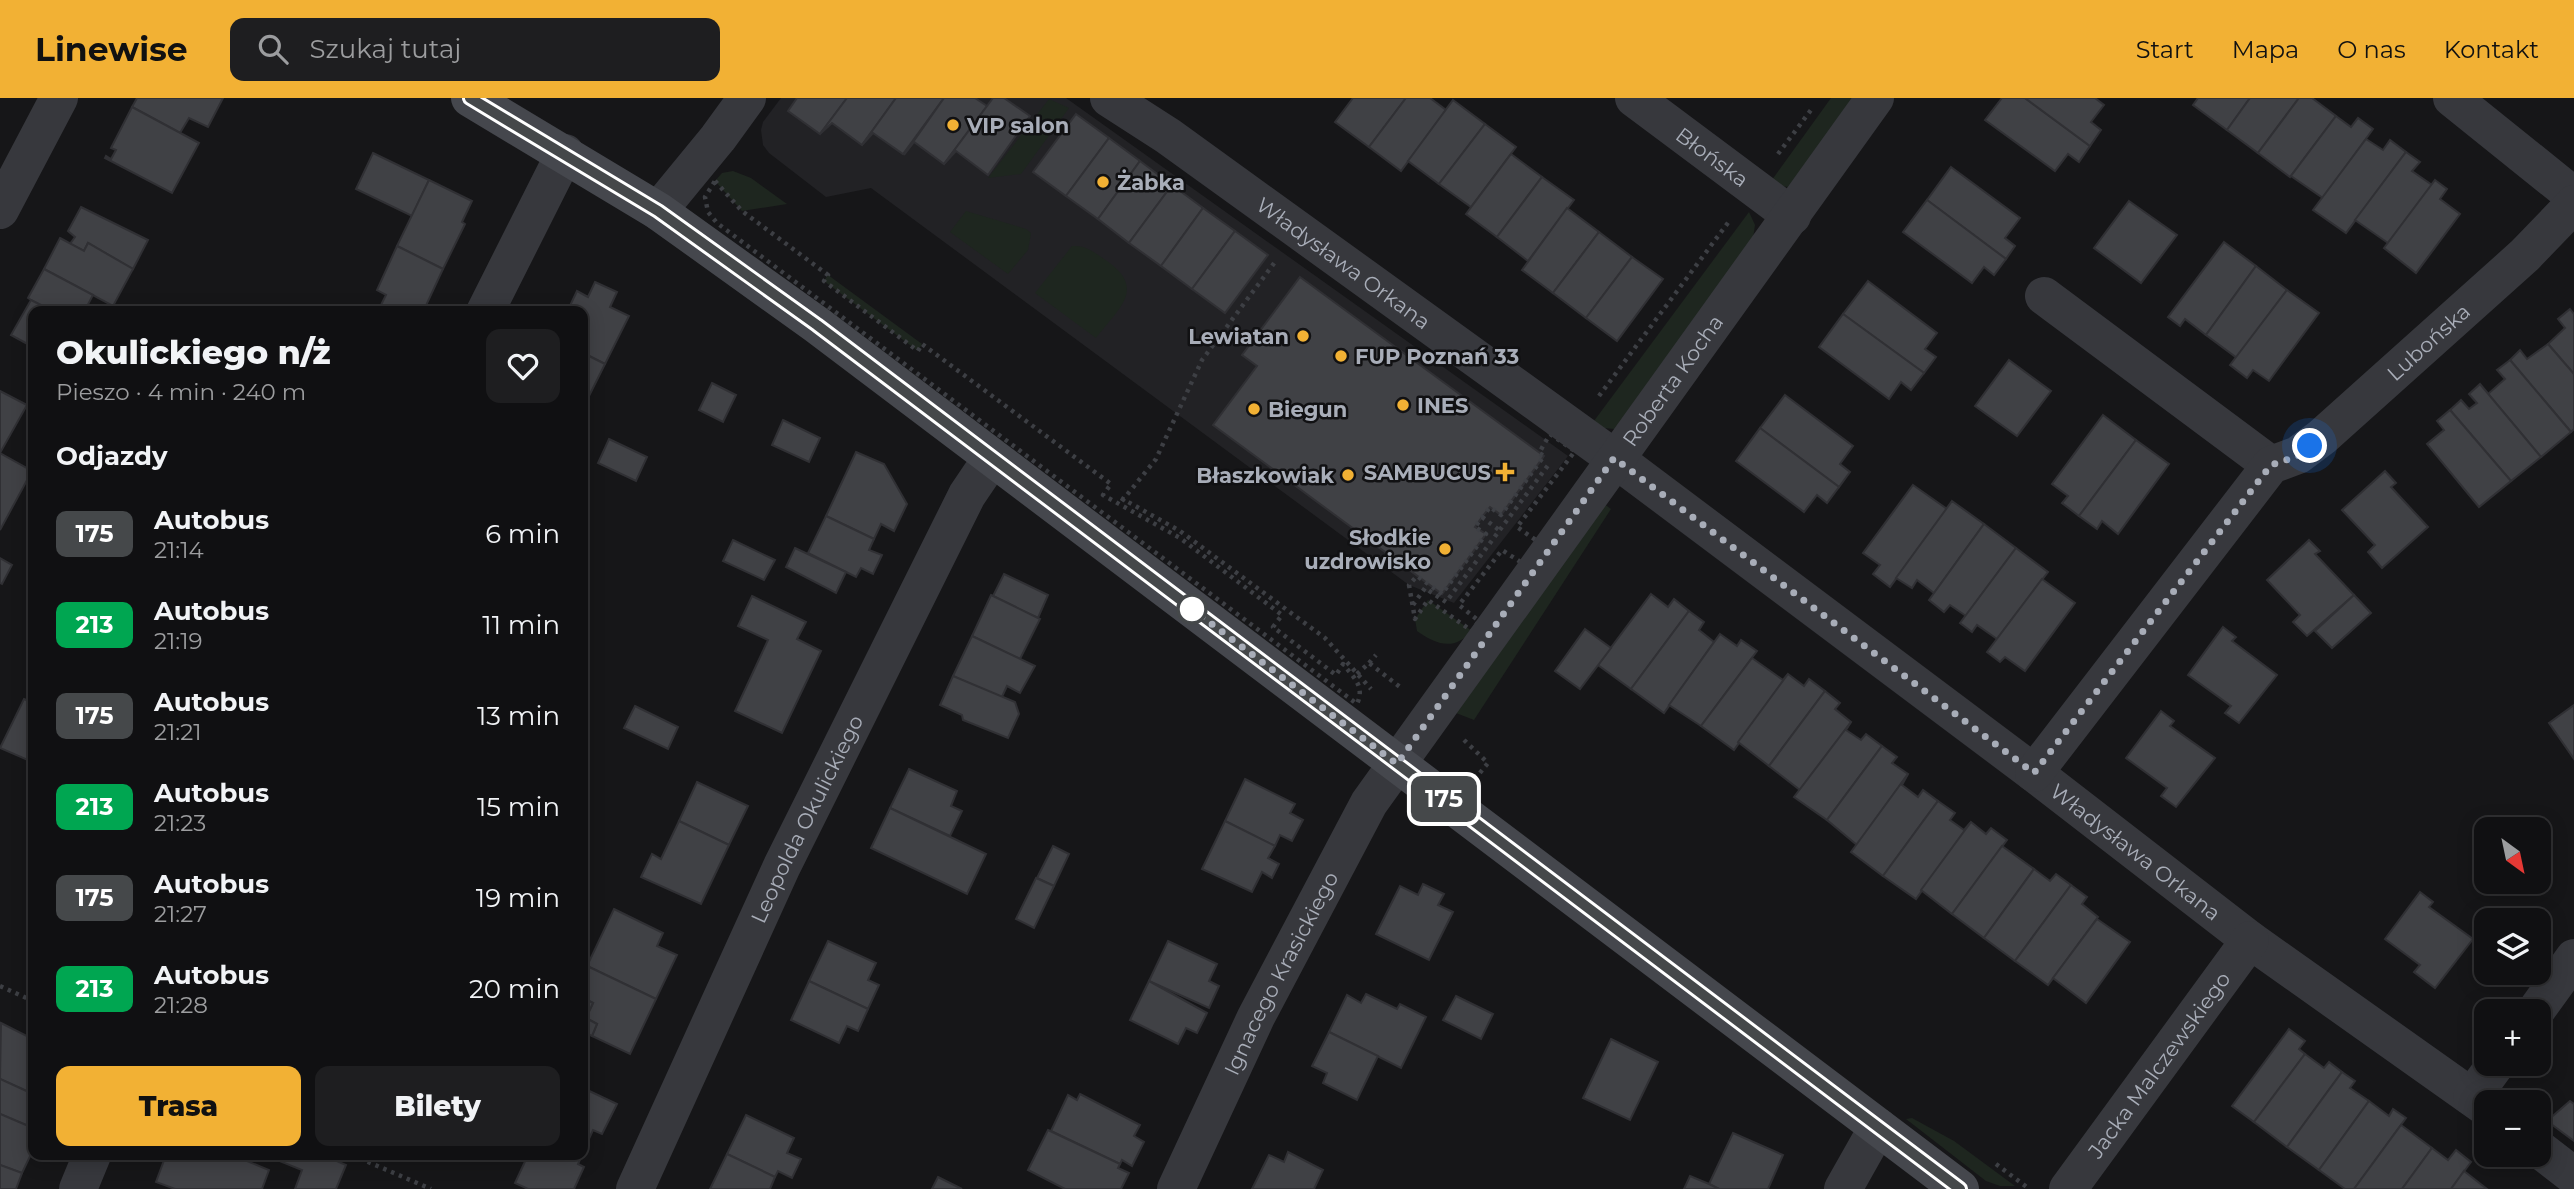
<!DOCTYPE html>
<html lang="pl">
<meta charset="utf-8">
<style>
body{margin:0;font-family:Montserrat,sans-serif;background:#1e1e20;color:#f1f3f6;height:100vh;display:flex;flex-direction:column;font-size:26px;white-space:nowrap}
*{box-sizing:border-box;margin:0}
p{font-size:23px;color:#9c9d9f}
.icon{flex:none;width:38px;height:38px;fill:none;stroke:currentColor;stroke-width:2;stroke-linecap:round;stroke-linejoin:round}
.map{position:relative;flex:1;overflow:hidden}
.sheet{position:absolute;left:28px;top:208px;width:560px;height:854px;display:flex;flex-direction:column;background:#101012;border-radius:14px;box-shadow:0 4px 18px #0003,0 0 0 2px #303032}
.sheet>*{flex:none}
.badge{padding:0 14px;border-radius:10px;font-size:24px;line-height:46px}
.needle{width:46px;rotate:147deg}
.buttons{position:absolute;left:2474px;top:719px;display:grid;gap:14px}
.buttons a{display:grid;place-items:center;width:77px;height:77px;border-radius:14px;background:#101012;box-shadow:0 4px 18px #0003,0 0 0 2px #303032;font-size:35px}
.you{position:absolute;width:35px;height:35px;margin:-18px;border:5px solid #fff;border-radius:50%;background:#1a73e8;box-shadow:0 0 0 10px #1a73e833}
.map>.badge{position:absolute;translate:-50% -50%;box-shadow:0 0 0 4px #fff}
h2{padding:0 28px;font-size:26px;line-height:63px}
.round{display:grid;place-items:center;flex:none;width:74px;height:74px;border-radius:14px;background:#1e1e20}
.summary{display:flex;align-items:center;justify-content:space-between;height:119px;padding:0 28px}
h1{font-size:33px;font-weight:800;line-height:52px}
.button{display:flex;gap:14px;margin-top:auto;padding:14px 28px}
.button a{flex:1;height:80px;border-radius:14px;background:#f2b134;color:#111;font-size:28px;font-weight:800;line-height:80px;text-align:center}
.button a+a{background:#1e1e20;color:#f1f3f6}
ul{padding:0;list-style:none}
li{display:flex;align-items:center;gap:21px;height:91px;padding:0 28px}
li div{flex:1}
li b{display:block;font-size:26px}
li em{font-style:normal}
li .badge{min-width:77px;font-weight:700;text-align:center}
header{display:flex;align-items:center;gap:42px;box-sizing:border-box;height:98px;padding:0 35px;background:#f2b134;color:#111}
header strong{font-size:33px}
nav{display:flex;gap:38px;margin-inline-start:auto;font-size:24px}
.search{width:490px;height:63px;background:#1e1e20;display:flex;align-items:center;gap:18px;box-sizing:border-box;padding:0 24px;border-radius:14px;color:#9c9d9f;font-size:26px}
.map>svg:first-child{display:block}
</style>
<header>
<strong>Linewise</strong>
<div class="search"><svg class="icon" aria-label="search" viewBox="0 0 24 24"><circle cx="10" cy="10" r="6"/><path d="M15 15l6 6"/></svg>Szukaj tutaj</div>
<nav><a>Start</a><a>Mapa</a><a>O nas</a><a>Kontakt</a></nav>
</header>
<div class="map">
<svg width="2574" height="1091" viewBox="0 0 2574 1091">
<rect width="100%" height="100%" fill="#161618"/>
<path fill="#222225" d="M781,0H1066L1568,358L1454,505L1409,487L871,90L826,99L769,55L763,47L761,32L763,24Z"/>
<g fill="#1e261f">
<path d="M1831,0H1857L1788,89L1769,86Z"/>
<path d="M1049,1L1069,10L1021,76L988,80Z"/>
<path d="M733,73L751,80L787,106L742,113L715,83L722,75Z"/>
<path d="M966,113L1026,131L1031,135L1028,152L1008,176L950,134Z"/>
<path d="M1749,114L1755,127L1753,140L1615,331L1603,330L1594,323Z"/>
<path d="M1072,148C1087,147 1095,155 1107,163C1147,191 1118,211 1096,240L1035,195Z"/>
<path d="M828,177L922,246L918,253L824,183Z"/>
<path d="M1603,405L1611,411L1474,622L1456,615Z"/>
<path d="M1428,502L1472,533C1454,553 1437,547 1417,533L1415,521Z"/>
<path d="M1912,1020L1954,1043L2015,1088H2000L1986,1083L1906,1021Z"/>
</g>
<g fill="#404145" stroke="#303034" stroke-width="2">
<path d="M137,0H223L208,29L189,20L180,35L132,9Z"/>
<path d="M797,0H847L820,36L788,13Z"/>
<path d="M847,0H896L862,47L832,25L820,36Z"/>
<path d="M896,0H944L903,56L873,35L862,47Z"/>
<path d="M944,0H975L987,8L944,66L914,44L904,57Z"/>
<path d="M993,0H1004L1030,18L988,77L956,53L944,66Z"/>
<path d="M1353,0H1406L1369,49L1335,24Z"/>
<path d="M1406,0H1430L1446,12L1401,73L1369,49Z"/>
<path d="M2002,0H2025L2090,48L2079,64L2068,56L2055,73L1985,22Z"/>
<path d="M2025,0H2095L2104,7L2091,24L2101,32L2090,48Z"/>
<path d="M2198,0H2250L2227,32L2193,7Z"/>
<path d="M2250,0H2299L2258,55L2227,32Z"/>
<path d="M2299,0H2312L2336,18L2290,79L2258,55Z"/>
<path d="M1453,2L1485,26L1439,86L1408,63Z"/>
<path d="M132,9L199,45L172,95L105,60L106,58L111,61L116,52L111,50Z"/>
<path d="M1076,16L1109,40L1066,98L1033,74Z"/>
<path d="M2336,18L2351,29L2358,20L2373,31L2323,100L2291,78Z"/>
<path d="M1485,26L1516,49L1471,109L1439,86Z"/>
<path d="M1109,40L1140,63L1098,121L1066,98Z"/>
<path d="M2366,41L2383,52L2390,42L2406,54L2346,135L2313,112Z"/>
<path d="M2406,54L2420,64L2412,73L2432,87L2388,145L2355,122Z"/>
<path d="M373,55L429,82L412,118L356,91Z"/>
<path d="M1511,56L1542,79L1497,139L1466,116Z"/>
<path d="M1140,63L1172,87L1129,145L1098,121Z"/>
<path d="M1951,69L2020,120L2005,140L2015,148L2006,161L1927,102Z"/>
<path d="M1542,79L1574,102L1528,163L1497,139Z"/>
<path d="M429,82L472,103L462,124L465,126L443,171L397,148Z"/>
<path d="M2435,82L2447,91L2440,101L2460,116L2416,175L2384,150Z"/>
<path d="M1172,87L1203,110L1161,168L1129,145Z"/>
<path d="M1927,102L2006,161L1994,177L1984,169L1972,185L1903,134Z"/>
<path d="M2129,103L2177,137L2141,185L2094,150Z"/>
<path d="M81,109L148,142L133,171L88,145L84,153L70,146L75,139L68,133Z"/>
<path d="M1203,110L1235,133L1192,191L1161,168Z"/>
<path d="M1567,110L1599,134L1553,195L1522,172Z"/>
<path d="M1235,133L1268,157L1225,215L1192,191Z"/>
<path d="M1599,134L1632,159L1586,220L1553,195Z"/>
<path d="M60,140L84,153L88,145L133,171L113,208L44,171Z"/>
<path d="M2224,144L2256,168L2206,237L2185,221L2180,228L2168,219Z"/>
<path d="M397,148L443,171L423,214L412,210L410,214H394L381,207L386,197L377,192Z"/>
<path d="M1632,159L1663,181L1617,243L1586,220Z"/>
<path d="M2256,168L2287,192L2237,260L2206,237Z"/>
<path d="M44,171L93,197L84,214H50L28,200Z"/>
<path d="M1300,179L1544,358L1501,417L1490,409L1482,419L1475,429L1486,436L1442,496L1213,327L1257,268L1242,257Z"/>
<path d="M1868,183L1937,235L1925,251L1936,259L1924,275L1843,216Z"/>
<path d="M595,184L617,194L610,209L629,218L605,266L583,255V214H567L577,193L588,199Z"/>
<path d="M2287,192L2319,215L2269,283L2253,272L2247,280L2230,267Z"/>
<path d="M31,202L51,212L33,214V249L11,237Z"/>
<path d="M2570,211L2574,216V276L2548,246L2565,230L2558,221Z"/>
<path d="M1843,216L1924,275L1911,292L1901,284L1889,301L1819,249Z"/>
<path d="M2548,246L2574,276V331L2571,334L2510,262L2520,252L2527,261Z"/>
<path d="M583,255L605,266L586,304L583,302Z"/>
<path d="M2009,262L2051,293L2017,338L1975,308Z"/>
<path d="M2510,262L2571,334L2541,359L2488,296L2505,281L2497,272Z"/>
<path d="M712,285L736,297L723,324L699,312Z"/>
<path d="M2480,286L2541,359L2511,383L2450,312L2461,302L2469,311L2477,305L2469,296Z"/>
<path d="M0,293L27,307L0,355Z"/>
<path d="M1785,297L1853,348L1840,366L1850,374L1839,389L1760,330Z"/>
<path d="M2450,312L2511,383L2479,409L2427,346L2444,332L2437,323Z"/>
<path d="M2103,317L2136,342L2079,418L2062,405L2068,398L2052,386Z"/>
<path d="M783,322L820,340L809,364L772,347Z"/>
<path d="M1760,330L1839,389L1827,405L1817,397L1804,414L1736,363Z"/>
<path d="M609,341L647,359L636,383L598,365Z"/>
<path d="M2136,342L2169,366L2118,436L2102,423L2097,431L2079,418Z"/>
<path d="M856,354L884,366L907,406L894,433L881,426L874,441L826,418Z"/>
<path d="M0,355L32,373L0,432Z"/>
<path d="M2385,373L2396,385L2391,389L2428,429L2382,470L2368,454L2375,447L2342,412Z"/>
<path d="M1913,387L1947,411L1890,489L1873,476L1880,467L1863,455Z"/>
<path d="M1952,403L1984,426L1934,495L1917,482L1912,490L1896,480Z"/>
<path d="M826,418L874,441L869,452L882,457L873,476L861,470L856,479L808,455Z"/>
<path d="M1984,426L2016,450L1966,518L1950,507L1944,514L1929,502Z"/>
<path d="M733,442L775,462L764,482L723,463Z"/>
<path d="M2309,442L2320,453L2315,456L2354,497L2307,538L2293,524L2300,517L2267,482Z"/>
<path d="M795,450L846,474L836,495L786,469Z"/>
<path d="M2016,450L2048,474L1997,541L1977,527L1972,534L1960,525Z"/>
<path d="M0,460L12,467L2,486L0,485Z"/>
<path d="M1004,476L1048,497L1038,520L993,498Z"/>
<path d="M2042,481L2075,505L2025,573L2005,559L2000,564L1987,554Z"/>
<path d="M1651,496L1668,509L1674,501L1689,513L1631,591L1598,567Z"/>
<path d="M991,497L1040,521L1020,561L972,538Z"/>
<path d="M2354,497L2371,515L2332,550L2315,533Z"/>
<path d="M752,498L806,524L797,541L821,553L782,635L735,613L768,542L738,528Z"/>
<path d="M1689,513L1704,524L1699,532L1714,544L1664,615L1631,591Z"/>
<path d="M2223,529L2236,539L2232,543L2277,577L2239,625L2225,615L2231,608L2188,577Z"/>
<path d="M1585,531L1611,550L1580,591L1555,573Z"/>
<path d="M1720,536L1737,548L1741,542L1757,553L1701,628L1669,607Z"/>
<path d="M972,538L1035,568L1020,595L1007,588L1001,601L953,578Z"/>
<path d="M1752,560L1783,582L1788,576L1734,652L1701,628Z"/>
<path d="M1788,576L1804,588L1809,581L1825,593L1769,668L1738,644Z"/>
<path d="M953,578L1015,604L1019,616L1008,640L963,622L962,617L940,607Z"/>
<path d="M1825,593L1840,605L1835,611L1851,624L1800,692L1769,668Z"/>
<path d="M24,601L33,605V656L30,663L0,650Z"/>
<path d="M2574,607V661L2549,625Z"/>
<path d="M635,608L678,629L668,651L624,630Z"/>
<path d="M2161,613L2174,623L2170,628L2215,660L2176,709L2161,698L2167,690L2126,660Z"/>
<path d="M1851,624L1846,632L1861,642L1866,636L1882,648L1827,722L1794,699Z"/>
<path d="M1882,648L1897,659L1892,665L1908,676L1857,747L1827,722Z"/>
<path d="M909,671L957,693L951,708L962,713L950,738L890,710Z"/>
<path d="M1908,676L1902,687L1918,699L1923,692L1938,703L1883,778L1851,754Z"/>
<path d="M1245,681L1295,706L1290,715L1303,722L1292,743L1280,737L1275,748L1225,723Z"/>
<path d="M697,684L748,708L729,747L679,723Z"/>
<path d="M1938,703L1955,715L1950,722L1964,732L1971,724L1916,801L1883,778Z"/>
<path d="M890,710L986,756L967,796L871,750Z"/>
<path d="M679,723L729,747L701,806L641,779L652,756L661,761Z"/>
<path d="M1225,723L1275,748L1268,760L1279,766L1272,780L1262,774L1252,794L1202,771Z"/>
<path d="M1971,724L1986,736L1991,730L2007,742L1952,816L1921,792Z"/>
<path d="M1053,748L1069,756L1054,788L1037,780Z"/>
<path d="M2002,748L2034,771L1984,840L1952,816Z"/>
<path d="M2034,771L2050,783L2056,776L2071,787L2015,863L1984,840Z"/>
<path d="M1036,780L1054,788L1034,830L1016,821Z"/>
<path d="M1423,786L1444,796L1438,807L1453,814L1429,862L1376,836L1400,788L1418,797Z"/>
<path d="M2071,787L2087,799L2082,806L2098,819L2048,887L2015,863Z"/>
<path d="M2420,794L2433,804L2429,809L2473,841L2435,890L2414,874L2420,867L2385,841Z"/>
<path d="M614,811L663,835L657,848L677,857L656,901L587,868Z"/>
<path d="M2097,821L2130,844L2086,905L2053,880Z"/>
<path d="M828,843L876,865L868,882L879,887L868,911L809,883Z"/>
<path d="M1168,843L1217,866L1209,883L1219,888L1209,910L1149,883Z"/>
<path d="M583,866L656,901L630,956L592,938L597,926L586,920L593,905L583,900Z"/>
<path d="M809,883L868,911L858,933L847,928L839,945L791,922Z"/>
<path d="M1149,883L1207,915L1197,935L1186,930L1178,946L1130,922Z"/>
<path d="M1366,896L1397,911L1400,906L1426,919L1401,970L1329,934L1347,897L1361,905Z"/>
<path d="M1456,898L1493,916L1481,941L1443,922Z"/>
<path d="M583,900L593,905L586,920L597,926L592,938L583,934Z"/>
<path d="M1,925L33,941V996L0,981Z"/>
<path d="M2289,931L2305,943L2299,951L2305,956L2254,1024L2232,1008Z"/>
<path d="M1329,934L1378,958L1357,1002L1323,985L1327,975L1312,968Z"/>
<path d="M1611,941L1658,964L1630,1022L1583,1000Z"/>
<path d="M2305,956L2324,970L2329,964L2342,974L2287,1049L2254,1024Z"/>
<path d="M2342,974L2355,983L2350,990L2369,1003L2319,1072L2287,1049Z"/>
<path d="M0,981L33,996V1030L0,1016Z"/>
<path d="M583,990L617,1006L602,1036L593,1032L583,1054Z"/>
<path d="M1080,996L1140,1027L1134,1038L1144,1044L1132,1068L1122,1062L1120,1066L1051,1033L1068,997L1077,1002Z"/>
<path d="M2369,1003L2389,1018L2393,1011L2406,1020L2354,1091H2345L2319,1072Z"/>
<path d="M2570,1003L2574,1006V1043L2547,1023Z"/>
<path d="M0,1016L33,1030V1052L22,1075L0,1067Z"/>
<path d="M746,1017L794,1040L787,1055L801,1061L792,1080L778,1073L775,1079L727,1056Z"/>
<path d="M2401,1027L2432,1050L2402,1091H2354Z"/>
<path d="M1048,1032L1120,1066L1118,1070L1129,1075L1121,1091H1065L1028,1072Z"/>
<path d="M1733,1035L1783,1057L1768,1091H1719L1709,1086Z"/>
<path d="M2432,1050L2448,1062L2456,1052L2471,1064L2451,1091H2402Z"/>
<path d="M1288,1054L1323,1072L1314,1091H1252L1269,1057L1284,1064Z"/>
<path d="M727,1056L775,1079L770,1091H710Z"/>
<path d="M166,1057H232L269,1072L262,1091H175L156,1084Z"/>
<path d="M273,1057H323L346,1067L336,1091H295L302,1072L272,1060Z"/>
<path d="M528,1057H582L578,1066L584,1069L574,1091H528L515,1085Z"/>
<path d="M0,1067L22,1075L16,1091H0Z"/>
<path d="M2464,1073L2487,1091H2451Z"/>
<path d="M1690,1078L1709,1086L1719,1091H1684Z"/>
<path d="M938,1079L962,1091H932Z"/>
</g>
<g fill="none" stroke-linecap="round" stroke-linejoin="round">
<g stroke="#3d3f44" stroke-width="4.5" stroke-dasharray="3.5 5" stroke-linecap="butt">
<path d="M1778,56L1811,12"/>
<path d="M715,83L742,113L828,177L824,183L918,253L922,246L1111,386L1103,397L1180,440L1282,517L1273,529L1336,577L1343,566C1354,580 1365,588 1357,606L717,125L708,114L705,99Z"/>
<path d="M1217,242L1250,247"/>
<path d="M1599,298L1730,122"/>
<path d="M1550,336L1575,353L1517,429L1537,443L1522,465L1502,452L1459,507L1479,523L1472,533L1428,502L1415,521L1409,487L1417,478L1442,496L1486,436L1475,429L1490,409L1501,417L1544,358L1539,355Z"/>
<path d="M1121,400L1180,433L1325,540L1371,591"/>
<path d="M1122,403L1156,361L1202,262L1275,164"/>
<path d="M1482,419L1499,432"/>
<path d="M1413,507L1425,490L1446,504L1549,366"/>
<path d="M1369,565L1376,557"/>
<path d="M1357,576L1369,565L1400,589"/>
<path d="M1464,642L1488,665L1479,676"/>
<path d="M0,888L33,903"/>
<path d="M352,1057L431,1091"/>
<path d="M1996,1066L2028,1090"/>
</g>
<g stroke="#37383d" stroke-width="38">
<path id="s1" d="M1109,0L1168,38L1614,360L2034,675L2250,842L2487,1010"/>
<path id="s2" d="M1634,0L1792,118"/>
<path d="M2452,0L2574,98"/>
<path d="M0,112L59,0"/>
<path d="M658,113L718,40L747,0"/>
<path d="M2044,198L2271,367"/>
<path d="M485,214L565,55"/>
<path id="s3" d="M2034,675L2271,367L2298,357L2322,339L2525,157L2574,106"/>
<path d="M2535,914L2574,860"/>
<path d="M2472,999L2496,966"/>
<path d="M2539,1051L2574,1078"/>
<path d="M78,1091L92,1057"/>
<path id="s4" d="M635,1091L782,768L967,397L992,360"/>
<path id="s5" d="M1176,1091L1256,919L1369,705L1875,0"/>
<path d="M1843,1091L1878,1029"/>
<path id="s6" d="M2068,1091L2250,842"/>
</g>
<path stroke="#45474d" stroke-width="38" d="M470,0L658,113L817,227L1960,1091"/>
</g>
<g fill="none" stroke-linecap="round" stroke-linejoin="round">
<g stroke="#fff" stroke-width="16">
<path id="line" d="M470,0L658,113L817,227L1960,1091"/>
</g>
<use href="#line" stroke="#45484a" stroke-width="10"/>
<path stroke="#a8adb8" stroke-width="7" stroke-dasharray="0 12.6" d="M1192,511L1397,666L1614,360L2034,675L2271,367L2298,358L2310,348"/>
</g>
<g fill="#f2b134" stroke="#111113" stroke-width="2.5">
<circle cx="953" cy="27" r="7"/>
<circle cx="1103" cy="84" r="7"/>
<circle cx="1303" cy="238" r="7"/>
<circle cx="1341" cy="258" r="7"/>
<circle cx="1403" cy="307" r="7"/>
<circle cx="1254" cy="311" r="7"/>
<path d="M1501.5 363.5h7v7h7v7h-7v7h-7v-7h-7v-7h7z"/>
<circle cx="1348" cy="377" r="7"/>
<circle cx="1445" cy="451" r="7"/>
</g>
<circle fill="#fff" stroke="#45484a" stroke-width="3.5" cx="1192" cy="511" r="14"/>
<g text-anchor="middle" dominant-baseline="central" stroke-width="5" stroke-linejoin="round" paint-order="stroke">
<g font-size="21" font-weight="bold" fill="#a8adb8" stroke="#111113" text-anchor="start">
<text x="967" y="27">VIP salon</text>
<text x="1117" y="84">Żabka</text>
<text x="1289" y="238" text-anchor="end">Lewiatan</text>
<text x="1355" y="258">FUP Poznań 33</text>
<text x="1417" y="307">INES</text>
<text x="1268" y="311">Biegun</text>
<text x="1491" y="374" text-anchor="end">SAMBUCUS</text>
<text x="1334" y="377" text-anchor="end">Błaszkowiak</text>
<text x="1431" y="439" text-anchor="end">Słodkie<tspan x="1431" dy="24">uzdrowisko</tspan></text>
</g>
<g font-size="21" fill="#a8adb8" stroke="#111113">
<text stroke="none"><textPath href="#s2" startOffset="98">Błońska</textPath></text>
<text stroke="none"><textPath href="#s1" startOffset="287">Władysława Orkana</textPath></text>
<text stroke="none"><textPath href="#s3" startOffset="590">Lubońska</textPath></text>
<text stroke="none"><textPath href="#s5" startOffset="952">Roberta Kocha</textPath></text>
<text stroke="none"><textPath href="#s4" startOffset="408">Leopolda Okulickiego</textPath></text>
<text stroke="none"><textPath href="#s1" startOffset="1274">Władysława Orkana</textPath></text>
<text stroke="none"><textPath href="#s5" startOffset="240">Ignacego Krasickiego</textPath></text>
<text stroke="none"><textPath href="#s6" startOffset="154">Jacka Malczewskiego</textPath></text>
</g>
</g>
</svg>
<div class="buttons">
<a><svg class="needle" viewBox="-14 -14 28 28"><path d="M0-13l5 13h-10z" fill="#e53935"/><path d="M0 13l5-13h-10z" fill="#9c9d9f"/></svg></a>
<a><svg class="icon" aria-label="layers" viewBox="0 0 24 24"><path d="M12 4l9 5-9 5-9-5zM3 14l9 5 9-5"/></svg></a>
<a>+</a>
<a>−</a>
</div>
<div class="you" style="left:2310px;top:348px"></div>
<b class="badge" style="left:1444px;top:701px;background:#45484a;color:#fff">175</b>
<section class="sheet">
<div class="summary"><div><h1>Okulickiego n/ż</h1><p>Pieszo · 4 min · 240 m</p></div><a class="round"><svg class="icon" aria-label="heart" viewBox="0 0 24 24"><path d="M12 20l-8-8c-3-5 5-10 8-4 3-6 11-1 8 4z"/></svg></a></div>
<h2>Odjazdy</h2>
<ul>
<li><span class="badge" style="background:#45484a;color:#fff">175</span><div><b>Autobus</b><p>21:14</p></div><em>6 min</em></li>
<li><span class="badge" style="background:#00a651;color:#fff">213</span><div><b>Autobus</b><p>21:19</p></div><em>11 min</em></li>
<li><span class="badge" style="background:#45484a;color:#fff">175</span><div><b>Autobus</b><p>21:21</p></div><em>13 min</em></li>
<li><span class="badge" style="background:#00a651;color:#fff">213</span><div><b>Autobus</b><p>21:23</p></div><em>15 min</em></li>
<li><span class="badge" style="background:#45484a;color:#fff">175</span><div><b>Autobus</b><p>21:27</p></div><em>19 min</em></li>
<li><span class="badge" style="background:#00a651;color:#fff">213</span><div><b>Autobus</b><p>21:28</p></div><em>20 min</em></li>
</ul>
<div class="button"><a>Trasa</a><a>Bilety</a></div>
</section>
</div>
